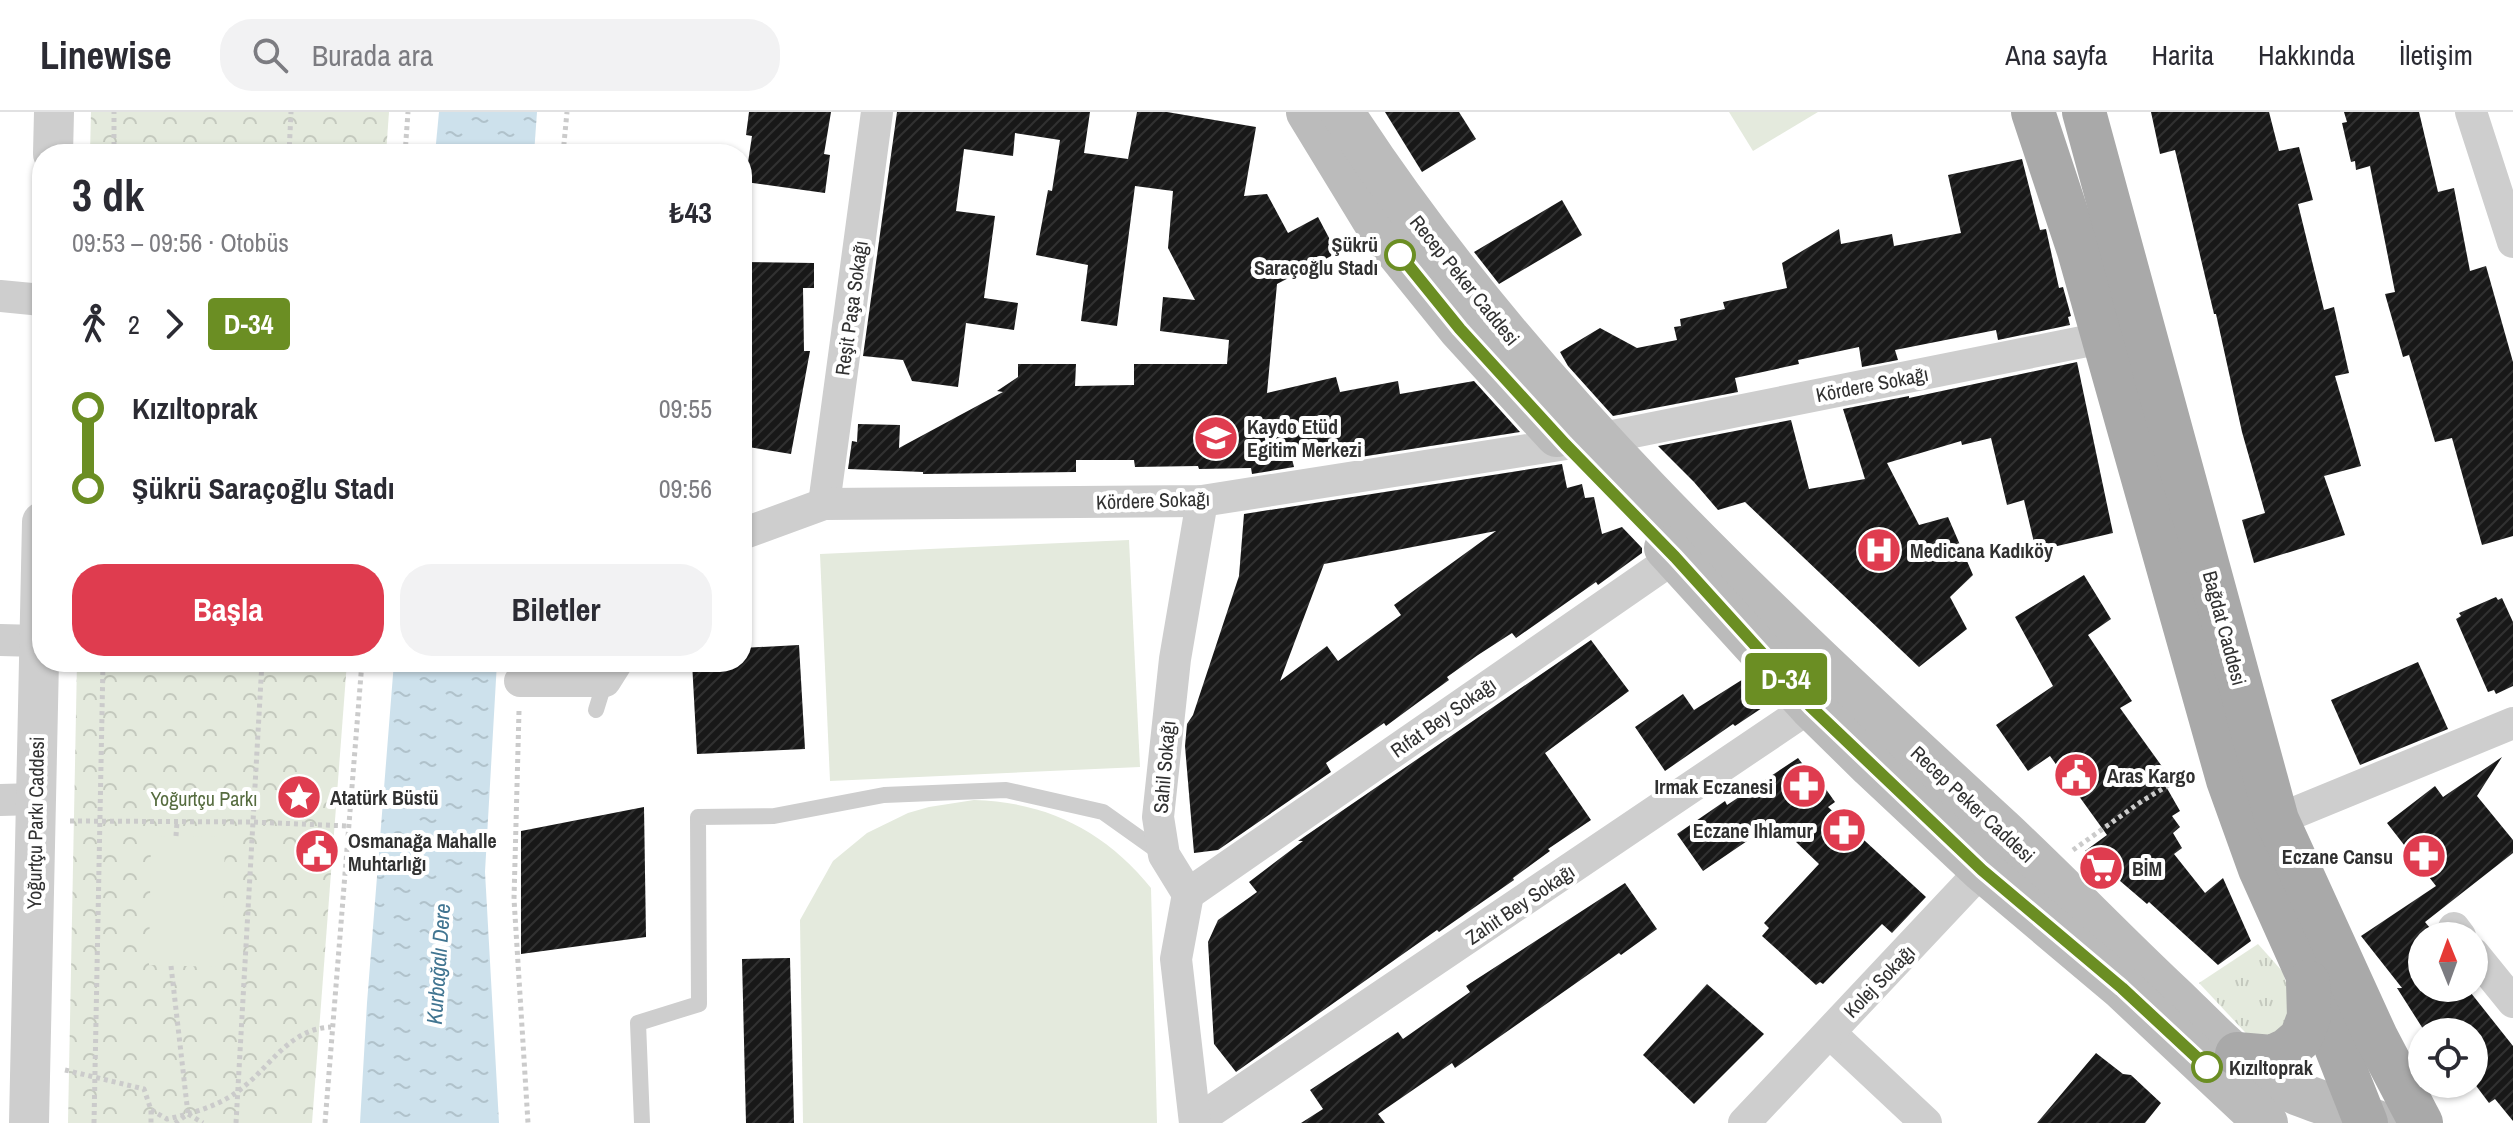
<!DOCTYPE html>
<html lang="tr">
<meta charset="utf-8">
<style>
body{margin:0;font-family:"Archivo Narrow",sans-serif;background:#f2f2f3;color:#2b2b33;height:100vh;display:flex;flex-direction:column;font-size:30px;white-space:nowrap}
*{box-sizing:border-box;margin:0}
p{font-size:26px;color:#7c7c81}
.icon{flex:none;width:44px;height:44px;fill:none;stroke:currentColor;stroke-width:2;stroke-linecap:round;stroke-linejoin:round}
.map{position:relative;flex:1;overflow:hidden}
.side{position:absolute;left:32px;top:32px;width:720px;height:528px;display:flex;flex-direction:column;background:#fff;border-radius:32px;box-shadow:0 2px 6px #0004}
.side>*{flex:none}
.badge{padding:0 16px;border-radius:6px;font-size:28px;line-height:52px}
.needle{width:52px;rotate:359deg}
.controls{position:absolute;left:2408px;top:810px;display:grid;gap:16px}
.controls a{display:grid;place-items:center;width:80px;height:80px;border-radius:50%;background:#fff;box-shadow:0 2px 6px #0004;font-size:40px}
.map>.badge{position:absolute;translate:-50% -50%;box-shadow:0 0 0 4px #fff}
.legs{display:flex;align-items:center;gap:12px;height:88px;padding:0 40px;font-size:26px}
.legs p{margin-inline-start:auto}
.summary{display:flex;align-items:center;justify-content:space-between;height:136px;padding:0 40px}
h1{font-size:44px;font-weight:700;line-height:60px}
.action{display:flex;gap:16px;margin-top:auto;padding:16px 40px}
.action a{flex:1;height:92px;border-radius:32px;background:#df3c4f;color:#fff;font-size:32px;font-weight:700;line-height:92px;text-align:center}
.action a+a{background:#f2f2f3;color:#2b2b33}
ul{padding:0 40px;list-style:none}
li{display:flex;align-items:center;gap:28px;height:80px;font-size:30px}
li i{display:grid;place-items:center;width:12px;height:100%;margin:0 10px;background:currentColor}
li i::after{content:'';width:20px;height:20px;margin:-10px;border:6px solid;border-radius:50%;background:#fff}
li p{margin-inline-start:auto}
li:first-child i{background:linear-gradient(#0000 50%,currentColor 0)}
li:last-child i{background:linear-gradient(currentColor 50%,#0000 0)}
header{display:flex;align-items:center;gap:48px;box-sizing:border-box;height:112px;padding:0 40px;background:#fff;border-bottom:2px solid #e1e1e2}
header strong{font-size:38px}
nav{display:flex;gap:44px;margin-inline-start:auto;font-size:28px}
.search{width:560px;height:72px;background:#f2f2f3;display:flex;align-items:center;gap:20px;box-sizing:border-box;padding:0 28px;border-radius:32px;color:#7c7c81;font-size:30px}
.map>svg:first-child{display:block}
</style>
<header>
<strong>Linewise</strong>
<div class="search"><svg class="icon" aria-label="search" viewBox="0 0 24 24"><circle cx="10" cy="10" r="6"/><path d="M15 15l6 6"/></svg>Burada ara</div>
<nav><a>Ana sayfa</a><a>Harita</a><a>Hakkında</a><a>İletişim</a></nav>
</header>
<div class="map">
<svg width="2513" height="1011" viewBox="0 0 2513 1011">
<defs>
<pattern id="grass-tufts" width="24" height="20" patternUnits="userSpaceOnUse" patternTransform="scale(2)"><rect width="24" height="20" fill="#e4eadd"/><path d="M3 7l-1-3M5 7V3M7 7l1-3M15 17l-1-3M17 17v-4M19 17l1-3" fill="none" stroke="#c4c9be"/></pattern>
<pattern id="park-crowns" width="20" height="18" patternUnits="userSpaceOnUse" patternTransform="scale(2)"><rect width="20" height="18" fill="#e4eadd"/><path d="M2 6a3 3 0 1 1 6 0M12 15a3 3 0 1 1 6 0" fill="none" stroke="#c4c9be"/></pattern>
<pattern id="water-ripples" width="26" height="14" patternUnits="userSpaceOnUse" patternTransform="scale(2)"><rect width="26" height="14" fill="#cde1ec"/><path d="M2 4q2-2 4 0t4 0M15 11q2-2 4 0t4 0" fill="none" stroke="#b0c2cb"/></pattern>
<pattern id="building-hatch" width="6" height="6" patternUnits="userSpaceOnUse" patternTransform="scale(2)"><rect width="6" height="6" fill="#181818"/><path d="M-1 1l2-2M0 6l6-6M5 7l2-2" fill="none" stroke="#313131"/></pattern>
</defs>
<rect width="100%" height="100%" fill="#fff"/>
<path fill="url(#grass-tufts)" d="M2258,832L2283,860L2293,896L2285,915L2258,934L2199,871Z"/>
<g fill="url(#park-crowns)">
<path d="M91,0H389L386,42H90Z"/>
<path d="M77,550H347L312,1011H68Z"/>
</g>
<g fill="#e4eadd">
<path d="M1729,0H1818L1753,39Z"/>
<path d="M1129,428L1140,655L830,669L820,442Z"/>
<path d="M974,688C1047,690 1105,719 1151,776L1157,1011H803L800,808L833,749L867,721L908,701L929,695Z"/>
<path d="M151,724L225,725L222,855L149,853Z"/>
</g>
<g fill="url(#water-ripples)">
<path d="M439,0H537L534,42H435Z"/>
<path d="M394,550H497L485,760L499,1011H360L367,891Z"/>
</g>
<g fill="url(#building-hatch)" fill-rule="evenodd">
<path d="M749,0H831L824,42L830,43L825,81L745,70L752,24L746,23Z"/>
<path d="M897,0H1090L1084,41L1128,47L1137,0H1167L1256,15L1244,84L1267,82L1288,121L1318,105L1337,141L1277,172L1267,281L1336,265L1340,280L1398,269L1400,282L1474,269L1520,320L1354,346L1351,334L1292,347L1294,355L1252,362L1251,356L1199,357L1198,354L1135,355L1134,348H1076V360L923,362V360L848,357L852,329L857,330L858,312L900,313L899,336L1003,280L997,279L1018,265V252H1076L1075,274L1134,273V252H1227L1229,228L1160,219L1163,185L1195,188L1168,136L1173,79L1135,74L1117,214L1081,209L1088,153L1036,143L1048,78L1052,79L1060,28L1015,21L1013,44L964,37L956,99L995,104L984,186L1018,191L1014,218L966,211L958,275L912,269L903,248L863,244Z"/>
<path d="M1385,0H1459L1476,27L1422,60Z"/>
<path d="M2151,0H2269L2279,39L2299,35L2313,88L2298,92L2324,198L2334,195L2349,261L2335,264L2361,354L2324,364L2345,423L2254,451L2242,408L2265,401L2242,320L2216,202H2214L2175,38L2160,42Z"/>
<path d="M2344,0H2419L2438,80L2454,76L2470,159L2486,154L2513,250V424L2482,433L2452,326L2435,330L2409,243L2403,245L2385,182L2395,180L2370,54L2356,58L2355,49L2351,50L2342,11L2347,10Z"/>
<path d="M2022,47L2040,118L2046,117L2059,176L2063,175L2071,204L2068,205L2070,213L1998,228L1996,218L1895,238L1898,248L1862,255L1859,235L1798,248L1799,252L1735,266L1738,280L1613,304L1568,254L1560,240L1600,216L1637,236L1677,228L1674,215L1681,214L1680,207L1725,197L1723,190L1787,176L1782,151L1839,117L1841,132L1892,122L1894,134L1961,121L1948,63Z"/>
<path d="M1562,88L1582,123L1499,172L1474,140Z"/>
<path d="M742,150L814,151V176H803L804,239H810L791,342L742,334Z"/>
<path d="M2077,250L2113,421L2036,439L2024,388L2007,393L1991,326L1962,333L1961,329L1887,351L1919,413L1948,405L1973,463L1950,485L1967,517L1919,555L1745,390L1718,398L1694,370L1658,334L1791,308L1809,377L1865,367L1843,297L1909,284V286Z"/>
<path d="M1562,352L1567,376L1582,372L1585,386L1594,385L1602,422L1622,415L1642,436V441L1598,473L1596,470L1516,526L1512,521L1478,543L1447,565L1449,568L1420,589L1386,614L1384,611L1326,651L1331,660L1218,738L1194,741L1185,634L1187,612L1193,603L1239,464L1244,402ZM1496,419L1394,493L1401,503L1338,549L1327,534L1280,569L1324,452Z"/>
<path d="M2084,463L2111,507L2088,523L2132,589L2120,596L2166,660L2160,664L2180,699L2172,704L2180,715L2173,721L2182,736L2174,742L2205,781L2223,766L2251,829L2218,853L2149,790L2147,792L2085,739L2107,723L2050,644L2028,659L1996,613L2053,574L2015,505Z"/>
<path d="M2496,485L2498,488L2502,486L2513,510V574L2496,582L2494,578L2488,580L2456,507L2461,504L2459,501Z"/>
<path d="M1591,528L1629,579L1545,641L1591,708L1548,737L1550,739L1513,766L1514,768L1439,820L1437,818L1236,960L1214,932L1208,830L1218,808L1257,780L1249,770L1303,729H1298Z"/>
<path d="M799,533L805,637L697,642L692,550H742V536Z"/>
<path d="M2418,550L2448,617L2360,653L2331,588Z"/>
<path d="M1748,564L1768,592L1735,614L1733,612L1665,659L1635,615L1683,582L1694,598Z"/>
<path d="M2502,645L2477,684L2513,728V741L2425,810L2435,822L2422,824V876H2467L2513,934V1009L2495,987L2489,991L2474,971V920H2425L2397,876H2402L2361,824L2436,774L2387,711L2435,674L2443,685Z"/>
<path d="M1798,646L1815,668L1818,666L1835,690L1828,695L1926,785L1892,821L1882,812L1823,872L1820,870L1816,873L1762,824L1769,816L1764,811L1819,752L1775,710L1703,759L1677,722L1725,689L1727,693Z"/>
<path d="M644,695L646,825L521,842V719Z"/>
<path d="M1625,771L1657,817L1621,843L1619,841L1455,956L1452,951L1378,1002L1385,1011H1301L1323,997L1310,978L1398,920L1403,927L1470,880L1466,874Z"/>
<path d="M790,846L794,1011H746L742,847Z"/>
<path d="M1707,872L1764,922L1694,992L1643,943Z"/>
<path d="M2096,941L2123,962L2131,963L2161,991L2145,1011H2037Z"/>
</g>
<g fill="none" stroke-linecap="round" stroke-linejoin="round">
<g stroke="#cbcbcb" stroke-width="5" stroke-dasharray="4 4" stroke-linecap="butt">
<path d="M114,42V0"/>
<path d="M289,42L291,0"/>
<path d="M405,42L408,0"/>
<path d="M563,42L567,0"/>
<path d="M519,599L514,787L528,1011"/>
<path d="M70,709L253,710L347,714"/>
<path d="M176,724L177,710"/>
<path d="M2073,738L2142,689L2189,661"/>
<path d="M171,854L188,1002"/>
<path d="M65,958L144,977L151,998V1011"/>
<path d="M151,998L167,1007C194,1001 219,994 241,977C271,954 289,917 331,915"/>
<path d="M94,1011L103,550"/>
<path d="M175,1011L188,1002L203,1011"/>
<path d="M236,1011L262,550"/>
<path d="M325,1011L362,550"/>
</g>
<g stroke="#cecece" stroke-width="16">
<path d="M596,598L605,569"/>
<path d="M642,1011L638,911L699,892L698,705L774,704L884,683L1006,678L1103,700L1162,742"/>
</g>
<g stroke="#cecece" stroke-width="32">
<path d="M2471,0L2513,130"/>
<path d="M0,184L42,188"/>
<path d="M824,392L877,0"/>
<path d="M742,422L824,392L1202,389L1598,327L2122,222"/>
<path d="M0,528L38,529"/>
<path d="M520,569H605L617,550"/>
<path d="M0,688L36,687"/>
<path d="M2277,708L2513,611"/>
<path d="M1188,782L1675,445L1691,431"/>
<path d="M2454,816L2460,824"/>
<path d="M2474,842L2513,890"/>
<path d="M1830,921L1926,1011"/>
<path d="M1195,1010L1829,582"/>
<path d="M1195,1011L1176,847L1188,782L1164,743L1158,705L1175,547L1202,389"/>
<path d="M1744,1011L1982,758L1998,746"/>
</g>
<g stroke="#cecece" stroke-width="40">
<path d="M53,42L54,0"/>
<path d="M29,1011L42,410"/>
</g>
<g stroke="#bbb" stroke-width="44">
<path d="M1308,0L1380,118L1460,217L1557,323"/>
<path d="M1342,0C1519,274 1763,498 2001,717C2060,772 2116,831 2175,886C2204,914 2234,947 2269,968C2303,987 2343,996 2379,1011"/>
<path d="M1666,436L1811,595L1871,654L1982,758L2122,876L2266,1011"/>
</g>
<g stroke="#a9a9a9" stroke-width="44">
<path d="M2033,0L2079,139L2228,668L2260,757L2308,864L2366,1011"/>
<path d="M2084,0L2277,708L2376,925L2421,1011"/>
<path d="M2237,942L2272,945L2287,938L2301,926L2309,905L2308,870"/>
</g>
</g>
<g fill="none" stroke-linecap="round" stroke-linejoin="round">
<g stroke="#fff" stroke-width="18">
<path id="line-1" d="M1400,143L1460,217L1565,332L1675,445L1811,595L1982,758L2122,876L2207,955"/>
</g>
<use href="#line-1" stroke="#6b8e23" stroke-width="12"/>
</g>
<defs>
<g id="school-disc" transform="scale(2.3)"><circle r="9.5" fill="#df3c4f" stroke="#fff"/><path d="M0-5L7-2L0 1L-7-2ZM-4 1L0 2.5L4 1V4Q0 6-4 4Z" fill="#fff"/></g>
<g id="hospital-disc" transform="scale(2.3)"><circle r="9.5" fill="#df3c4f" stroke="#fff"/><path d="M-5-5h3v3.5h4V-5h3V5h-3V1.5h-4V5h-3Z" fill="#fff"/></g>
<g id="civic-disc" transform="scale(2.3)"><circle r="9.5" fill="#df3c4f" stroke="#fff"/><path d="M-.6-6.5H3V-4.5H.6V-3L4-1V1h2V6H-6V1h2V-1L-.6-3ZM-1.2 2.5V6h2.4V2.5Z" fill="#fff"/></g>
<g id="pharmacy-disc" transform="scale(2.3)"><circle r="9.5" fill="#df3c4f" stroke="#fff"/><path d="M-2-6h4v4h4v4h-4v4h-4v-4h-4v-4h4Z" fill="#fff"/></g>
<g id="sight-disc" transform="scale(2.3)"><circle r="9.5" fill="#df3c4f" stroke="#fff"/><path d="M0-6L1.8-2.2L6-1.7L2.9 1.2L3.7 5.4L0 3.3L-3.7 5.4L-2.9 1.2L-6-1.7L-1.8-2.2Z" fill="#fff"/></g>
<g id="supermarket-disc" transform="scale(2.3)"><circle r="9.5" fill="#df3c4f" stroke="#fff"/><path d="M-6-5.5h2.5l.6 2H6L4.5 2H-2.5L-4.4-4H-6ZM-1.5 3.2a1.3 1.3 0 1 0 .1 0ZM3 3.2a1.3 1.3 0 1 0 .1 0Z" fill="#fff"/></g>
</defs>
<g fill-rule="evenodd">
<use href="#school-disc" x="1216" y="326"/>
<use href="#hospital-disc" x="1879" y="438"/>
<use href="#civic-disc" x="2076" y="663"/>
<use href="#pharmacy-disc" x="1804" y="674"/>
<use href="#sight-disc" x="299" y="685"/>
<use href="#pharmacy-disc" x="1844" y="718"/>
<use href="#civic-disc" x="317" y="739"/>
<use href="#pharmacy-disc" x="2424" y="744"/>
<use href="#supermarket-disc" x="2101" y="756"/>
</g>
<g fill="#fff" stroke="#6b8e23" stroke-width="4">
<circle cx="1400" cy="143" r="14"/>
<circle cx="2207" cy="955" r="14"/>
</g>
<g text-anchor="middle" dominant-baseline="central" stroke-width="8" stroke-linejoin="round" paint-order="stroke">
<g font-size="20" font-weight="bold" fill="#313131" stroke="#fff" text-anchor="end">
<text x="1378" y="132">Şükrü<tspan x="1378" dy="23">Saraçoğlu Stadı</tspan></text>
<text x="2229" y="955" text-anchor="start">Kızıltoprak</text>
</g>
<g font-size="20" fill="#313131" stroke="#fff">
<text transform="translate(1465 168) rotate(51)">Recep Peker Caddesi</text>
<text transform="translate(851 196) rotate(-82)">Reşit Paşa Sokağı</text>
<text transform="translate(1872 272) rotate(-11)">Kördere Sokağı</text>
<text transform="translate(1153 388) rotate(-2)">Kördere Sokağı</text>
<text transform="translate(2225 516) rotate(75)">Bağdat Caddesi</text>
<text transform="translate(1443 605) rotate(-35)">Rıfat Bey Sokağı</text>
<text transform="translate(1164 655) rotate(-85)">Sahil Sokağı</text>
<text transform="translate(1973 692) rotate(43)">Recep Peker Caddesi</text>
<text transform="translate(35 711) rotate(-89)">Yoğurtçu Parkı Caddesi</text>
<text transform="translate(1520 792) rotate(-34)">Zahit Bey Sokağı</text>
<text transform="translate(1879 869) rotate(-46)">Kolej Sokağı</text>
</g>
<g font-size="20" font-weight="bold" fill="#313131" stroke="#fff" text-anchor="start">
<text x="1247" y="314">Kaydo Etüd<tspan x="1247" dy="23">Egitim Merkezi</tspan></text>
<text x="1910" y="438">Medicana Kadıköy</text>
<text x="2107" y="663">Aras Kargo</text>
<text x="1773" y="674" text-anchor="end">Irmak Eczanesi</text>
<text x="330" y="685">Atatürk Büstü</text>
<text x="1813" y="718" text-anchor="end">Eczane Ihlamur</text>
<text x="348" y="728">Osmanağa Mahalle<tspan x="348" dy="23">Muhtarlığı</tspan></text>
<text x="2393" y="744" text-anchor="end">Eczane Cansu</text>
<text x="2132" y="756">BİM</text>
</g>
<g font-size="20" fill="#566c3f" stroke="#fff">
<text x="204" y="686">Yoğurtçu Parkı</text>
</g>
<g font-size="22" font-style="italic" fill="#417591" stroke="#fff">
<text transform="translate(438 852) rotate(-86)">Kurbağalı Dere</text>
</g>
</g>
</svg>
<div class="controls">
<a><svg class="needle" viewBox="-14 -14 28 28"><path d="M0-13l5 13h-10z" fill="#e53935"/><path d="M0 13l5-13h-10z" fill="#7c7c81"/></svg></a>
<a><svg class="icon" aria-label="locate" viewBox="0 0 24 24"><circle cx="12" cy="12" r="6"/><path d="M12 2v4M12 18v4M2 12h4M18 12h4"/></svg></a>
</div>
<b class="badge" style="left:1786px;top:567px;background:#6b8e23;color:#fff">D-34</b>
<section class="side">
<div class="summary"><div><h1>3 dk</h1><p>09:53 – 09:56 · Otobüs</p></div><b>₺43</b></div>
<div class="legs"><svg class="icon" aria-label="walk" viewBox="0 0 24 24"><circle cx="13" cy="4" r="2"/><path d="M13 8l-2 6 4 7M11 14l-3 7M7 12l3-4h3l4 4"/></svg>2<svg class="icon" aria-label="forward" viewBox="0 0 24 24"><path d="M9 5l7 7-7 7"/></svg><b class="badge" style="background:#6b8e23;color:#fff">D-34</b></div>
<ul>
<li><i style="color:#6b8e23"></i><b>Kızıltoprak</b><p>09:55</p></li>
<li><i style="color:#6b8e23"></i><b>Şükrü Saraçoğlu Stadı</b><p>09:56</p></li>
</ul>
<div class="action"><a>Başla</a><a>Biletler</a></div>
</section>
</div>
